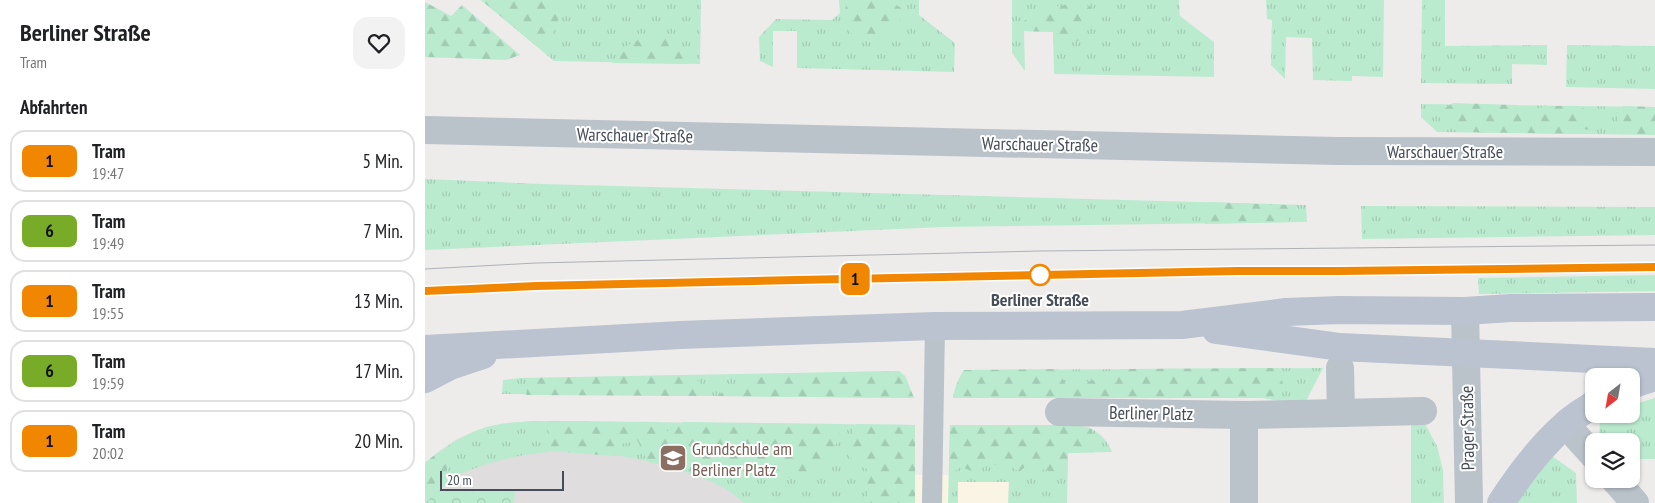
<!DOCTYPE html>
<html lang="de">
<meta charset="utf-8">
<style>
body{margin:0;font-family:"PT Sans Narrow",sans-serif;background:#f2f2f2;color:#202124;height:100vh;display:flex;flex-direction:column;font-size:19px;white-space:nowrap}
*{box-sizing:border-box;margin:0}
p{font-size:16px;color:#757577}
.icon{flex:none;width:28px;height:28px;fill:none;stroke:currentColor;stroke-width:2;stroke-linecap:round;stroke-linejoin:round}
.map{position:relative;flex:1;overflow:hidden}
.sheet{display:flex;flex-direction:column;background:#fff;width:425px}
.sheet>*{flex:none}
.badge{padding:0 10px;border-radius:8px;font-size:18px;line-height:32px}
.needle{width:32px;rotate:211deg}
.controls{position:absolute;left:1160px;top:368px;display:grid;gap:10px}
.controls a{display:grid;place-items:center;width:55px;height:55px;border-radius:10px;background:#fff;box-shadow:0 1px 4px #0004;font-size:25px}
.scale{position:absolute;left:15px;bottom:12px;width:124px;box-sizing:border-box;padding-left:5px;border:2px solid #454e58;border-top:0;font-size:14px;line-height:18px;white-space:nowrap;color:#454e58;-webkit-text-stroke:4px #fff;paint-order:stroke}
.map>.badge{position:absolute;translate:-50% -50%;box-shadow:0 0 0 2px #fff}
h2{padding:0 20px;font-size:19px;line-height:45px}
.round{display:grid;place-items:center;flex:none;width:52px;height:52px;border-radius:15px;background:#f2f2f2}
.headline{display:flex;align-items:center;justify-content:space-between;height:85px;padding:0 20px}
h1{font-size:24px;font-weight:700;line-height:38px}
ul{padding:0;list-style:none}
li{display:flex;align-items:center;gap:15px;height:62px;margin:0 10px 8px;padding:0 10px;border:2px solid #e0e0e0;border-radius:15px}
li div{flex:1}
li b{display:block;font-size:19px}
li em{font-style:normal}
li .badge{min-width:55px;font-weight:700;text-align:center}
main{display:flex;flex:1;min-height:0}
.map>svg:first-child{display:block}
</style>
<main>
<section class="sheet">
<div class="headline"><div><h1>Berliner Straße</h1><p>Tram</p></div><a class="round"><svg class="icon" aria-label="heart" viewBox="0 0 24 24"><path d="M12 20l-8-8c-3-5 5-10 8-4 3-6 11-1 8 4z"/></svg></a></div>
<h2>Abfahrten</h2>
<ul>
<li><span class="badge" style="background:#f18700;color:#111">1</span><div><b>Tram</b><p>19:47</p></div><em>5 Min.</em></li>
<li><span class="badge" style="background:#78ac28;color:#111">6</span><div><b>Tram</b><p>19:49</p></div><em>7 Min.</em></li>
<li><span class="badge" style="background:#f18700;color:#111">1</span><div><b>Tram</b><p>19:55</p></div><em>13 Min.</em></li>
<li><span class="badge" style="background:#78ac28;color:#111">6</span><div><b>Tram</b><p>19:59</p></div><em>17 Min.</em></li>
<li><span class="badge" style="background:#f18700;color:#111">1</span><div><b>Tram</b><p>20:02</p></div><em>20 Min.</em></li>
</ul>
</section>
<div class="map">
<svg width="1230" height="503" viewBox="0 0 1230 503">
<defs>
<pattern id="grass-tufts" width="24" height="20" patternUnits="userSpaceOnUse" patternTransform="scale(1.25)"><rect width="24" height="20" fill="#bbebcf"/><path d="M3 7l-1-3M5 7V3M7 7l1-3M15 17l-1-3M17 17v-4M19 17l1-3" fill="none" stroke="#a2cbb4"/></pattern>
<pattern id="forest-firs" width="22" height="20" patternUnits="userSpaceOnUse" patternTransform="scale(1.25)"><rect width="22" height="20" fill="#bbebcf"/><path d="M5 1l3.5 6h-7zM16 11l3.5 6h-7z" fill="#a2cbb4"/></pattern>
<pattern id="park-crowns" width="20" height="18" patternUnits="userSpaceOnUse" patternTransform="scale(1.25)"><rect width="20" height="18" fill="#bbebcf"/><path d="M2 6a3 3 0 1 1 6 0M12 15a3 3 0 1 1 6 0" fill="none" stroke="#a2cbb4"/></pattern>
</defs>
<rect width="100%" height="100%" fill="#eeebeb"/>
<path fill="#faf4e4" d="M490,475H584L583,503H490Z"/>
<path fill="#dfdddd" d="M107,421L490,425V503H0V463L12,453L32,439L51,431L75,424Z"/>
<g fill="url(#grass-tufts)">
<path d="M56,0H276L275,64L129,61Z"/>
<path d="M414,0H494V15L530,43L529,72L372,68V31H348V67L335,61L334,37L351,19L407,20L415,13Z"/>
<path d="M587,0H754L755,16L789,42V77L629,74L628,32L599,31L600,71L587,53Z"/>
<path d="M841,0H959L958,77L927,76V81L888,80L887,38L861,37L860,79L846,65L847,20L842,19Z"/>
<path d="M997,0H1020V46L1122,45V65L1087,64V84L996,83Z"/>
<path d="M1142,45L1230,46V89L1141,87Z"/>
<path d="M996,104L1230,107V135L1012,132L996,117Z"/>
<path d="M0,179L118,184L881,205L882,222L518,227L0,250Z"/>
<path d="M936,206L1230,207V235L937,239Z"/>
<path d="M1230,275V291L1054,294L1053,278Z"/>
<path d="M898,368L877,409L856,401L838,398H528C530,387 533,379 539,370Z"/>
<path d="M474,371L480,376L489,398L77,394L78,380L94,378Z"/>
<path d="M1230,398V459H1206V441H1175L1174,439L1175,419L1182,414H1206V405Z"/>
<path d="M107,421L490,425V503H319C314,499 309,494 304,491C263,465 171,447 123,452C92,455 63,462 35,474C21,480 12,495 0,503V463C22,445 47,428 76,424C86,422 97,422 107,421Z"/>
<path d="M986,422H999L1012,446L1018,470L1019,503H986Z"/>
<path d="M525,425L665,428C676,434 682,440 687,452L643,453L642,503H583L584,482H533V503H523Z"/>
<path d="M1127,456L1151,473L1152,503H1091L1105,483Z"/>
</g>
<g fill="url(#forest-firs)">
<path d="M56,0H132L135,16L125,42L115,49Z"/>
<path d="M425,0H462L467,2L476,8C478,49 421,46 418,20C417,14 421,7 423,1Z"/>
<path d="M648,1L666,7L670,18V25L664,28C659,37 653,46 642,39L628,43V32L599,31L598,22L607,15L621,14L625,6H637Z"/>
<path d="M0,2L26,16L37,5L95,55L81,60L0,57Z"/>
<path d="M222,37L242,38L257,46L262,64L187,63C197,47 204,43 222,37Z"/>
<path d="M1028,103L1092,105L1098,109L1108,110L1120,106H1155L1171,117L1169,128L1164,130L1159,129L1154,134L1037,132L1024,126L1015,118L1019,109Z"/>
<path d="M1198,106L1230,107V133L1228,134H1198L1194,131L1193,121Z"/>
<path d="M784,202L861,205L866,213L863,222L780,224L781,208Z"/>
<path d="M853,368L858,384L856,401L838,398H528C530,387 533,379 539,370L633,369L645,393L659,384L676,376L691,383L697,369Z"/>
<path d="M474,371L480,376L489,398L293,396L303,387H327L333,379L341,374Z"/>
<path d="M269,375L277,387L276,396L101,395L103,384L108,378Z"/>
<path d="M121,421L233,422L241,432L259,422L417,424L413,441L390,475L371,480L356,475L346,461L336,475L303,465L283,476L221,461L219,453L212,440L196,444L188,456L126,451L125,437Z"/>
<path d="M432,424L490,425V503H443L442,469L432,464L422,454L424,440Z"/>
<path d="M525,425H654L665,428L673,443L671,452L643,453L642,478L630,472L616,469L607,461L594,472L581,463L562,466L547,471L536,467L524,475Z"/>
<path d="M12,453L24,463C20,474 14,485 0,486V463Z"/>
</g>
<path fill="url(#park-crowns)" d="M90,489L89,503H1L13,490Z"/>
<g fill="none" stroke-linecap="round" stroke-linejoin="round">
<path stroke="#bac2ca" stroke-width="20" d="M507,503L510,326"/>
<g stroke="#bac2ca" stroke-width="28">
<path d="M0,130L912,151L1230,152"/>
<path d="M1040,311L1044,503"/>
<path d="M915,368L916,413L998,411"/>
<path d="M634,412L819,415L916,413"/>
<path d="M1151,436L1169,456"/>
<path d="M1189,479L1210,503"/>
<path d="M819,503V415"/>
</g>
<g stroke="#bac3cf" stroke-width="28">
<path d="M791,330L915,347L1230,362"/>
<path d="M0,349L255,335L510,326L757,325L861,312L915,310L1040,311L1086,308L1230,307"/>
<path d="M0,379L25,366L58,355"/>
<path d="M1206,385L1230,377"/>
<path d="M1076,503C1094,475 1115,447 1140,425C1148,417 1159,411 1169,404"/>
</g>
<g stroke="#aeb1b6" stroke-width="1">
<path d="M0,269L111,263L615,251L1230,245"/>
<path d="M0,291L111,286L419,279L812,271H914L1230,267"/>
</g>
</g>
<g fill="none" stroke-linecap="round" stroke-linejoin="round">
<g stroke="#fff" stroke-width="11">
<path id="line" d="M0,291L111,286L419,279L812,271H914L1230,267"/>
</g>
<use href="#line" stroke="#f18700" stroke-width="8"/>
</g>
<defs>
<g id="school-square" transform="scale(1.4375)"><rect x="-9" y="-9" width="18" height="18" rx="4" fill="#8d6e63" stroke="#fff"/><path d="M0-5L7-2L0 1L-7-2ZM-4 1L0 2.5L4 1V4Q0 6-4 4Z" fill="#fff"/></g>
</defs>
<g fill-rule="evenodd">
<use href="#school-square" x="248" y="458"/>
</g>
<circle fill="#fff" stroke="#f18700" stroke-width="2.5" cx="615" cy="275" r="10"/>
<g text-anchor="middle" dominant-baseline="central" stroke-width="4" stroke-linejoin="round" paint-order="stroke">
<g font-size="18" fill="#454e58" stroke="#fff">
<text transform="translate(210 135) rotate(1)">Warschauer Straße</text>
<text transform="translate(615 144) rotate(1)">Warschauer Straße</text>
<text x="1020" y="151">Warschauer Straße</text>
<text transform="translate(726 413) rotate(1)">Berliner Platz</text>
<text transform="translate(1042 428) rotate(-91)">Prager Straße</text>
</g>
<g font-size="18" font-weight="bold" fill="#454e58" stroke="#fff">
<text x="615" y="299">Berliner Straße</text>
</g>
<g font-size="18" fill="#785e54" stroke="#fff" text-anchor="start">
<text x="267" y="448">Grundschule am<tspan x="267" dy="21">Berliner Platz</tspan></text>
</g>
</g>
</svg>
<div class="controls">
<a><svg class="needle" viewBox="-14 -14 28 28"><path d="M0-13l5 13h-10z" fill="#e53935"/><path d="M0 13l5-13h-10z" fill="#757577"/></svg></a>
<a><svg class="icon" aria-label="layers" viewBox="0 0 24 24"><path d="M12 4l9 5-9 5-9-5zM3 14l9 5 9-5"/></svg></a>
</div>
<div class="scale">20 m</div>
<b class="badge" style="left:430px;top:279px;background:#f18700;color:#111">1</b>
</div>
</main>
